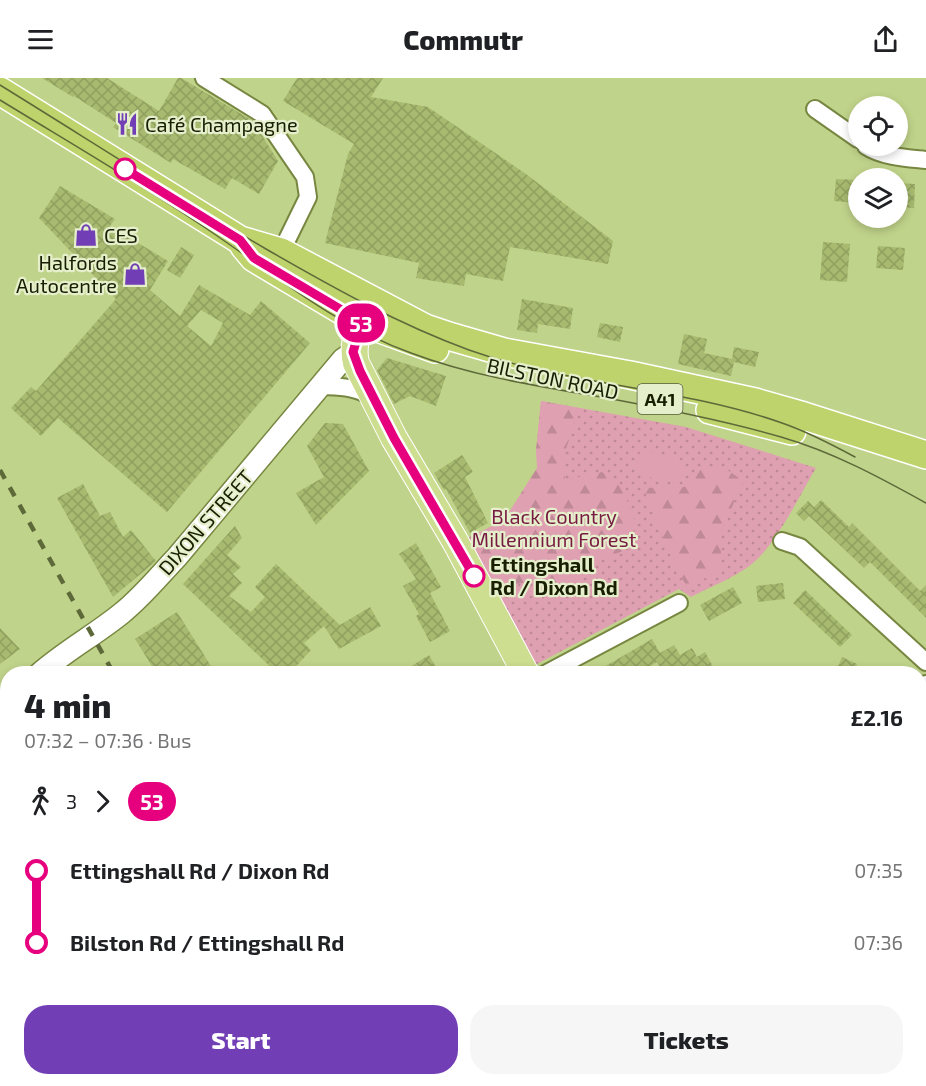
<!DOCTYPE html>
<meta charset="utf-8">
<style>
body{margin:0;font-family:"Exo 2",sans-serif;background:#f6f6f6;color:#202124;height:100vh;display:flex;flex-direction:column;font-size:22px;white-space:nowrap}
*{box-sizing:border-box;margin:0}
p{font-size:20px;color:#757577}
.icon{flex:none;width:33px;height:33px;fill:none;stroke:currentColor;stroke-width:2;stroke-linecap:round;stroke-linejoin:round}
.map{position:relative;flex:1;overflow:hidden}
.panel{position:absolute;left:0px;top:588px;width:927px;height:420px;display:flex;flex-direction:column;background:#fff;border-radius:24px 24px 0 0;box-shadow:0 3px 9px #0003}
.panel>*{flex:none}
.badge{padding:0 12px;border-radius:20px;font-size:21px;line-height:39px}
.controls{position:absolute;left:848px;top:18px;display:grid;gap:12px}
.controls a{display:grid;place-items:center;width:60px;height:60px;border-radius:50%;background:#fff;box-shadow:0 3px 9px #0003;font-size:30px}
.map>.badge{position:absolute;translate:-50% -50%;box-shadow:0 0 0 3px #fff}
.legs{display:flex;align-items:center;gap:9px;height:66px;padding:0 24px;font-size:20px}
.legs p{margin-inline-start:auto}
.head{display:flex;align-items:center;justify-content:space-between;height:102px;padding:0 24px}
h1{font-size:33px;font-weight:800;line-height:45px}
.primary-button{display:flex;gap:12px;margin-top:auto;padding:12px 24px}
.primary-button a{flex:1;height:69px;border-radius:24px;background:#723eb5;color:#fff;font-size:24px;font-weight:800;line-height:69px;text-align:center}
.primary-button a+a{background:#f6f6f6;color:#202124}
ul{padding:0 24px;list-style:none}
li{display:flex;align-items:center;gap:21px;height:72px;font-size:22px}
li i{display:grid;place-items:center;width:9px;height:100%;margin:0 8px;background:currentColor}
li i::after{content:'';width:15px;height:15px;margin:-8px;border:4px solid;border-radius:50%;background:#fff}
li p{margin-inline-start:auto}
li:first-child i{background:linear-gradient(#0000 50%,currentColor 0)}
li:last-child i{background:linear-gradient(currentColor 50%,#0000 0)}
header{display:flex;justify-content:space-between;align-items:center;height:78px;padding:0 24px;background:#fff;font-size:27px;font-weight:800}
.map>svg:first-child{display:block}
</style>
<header><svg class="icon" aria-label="menu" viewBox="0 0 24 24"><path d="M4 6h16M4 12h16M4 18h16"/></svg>Commutr<svg class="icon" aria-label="share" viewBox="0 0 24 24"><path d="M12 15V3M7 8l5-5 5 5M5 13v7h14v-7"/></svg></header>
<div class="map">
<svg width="926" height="1008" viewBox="0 0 926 1008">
<defs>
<pattern id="grass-dots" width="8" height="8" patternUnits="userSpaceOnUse" patternTransform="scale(1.5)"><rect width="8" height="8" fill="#dfa0b2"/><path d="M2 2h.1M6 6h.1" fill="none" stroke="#bf8997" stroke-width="1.8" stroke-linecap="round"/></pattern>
<pattern id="forest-firs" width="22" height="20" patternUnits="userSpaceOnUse" patternTransform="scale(1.5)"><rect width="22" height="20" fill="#dfa0b2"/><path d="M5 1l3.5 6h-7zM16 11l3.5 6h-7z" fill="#bf8997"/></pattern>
<pattern id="water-waves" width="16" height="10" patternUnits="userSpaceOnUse" patternTransform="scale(1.5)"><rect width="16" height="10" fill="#1a907f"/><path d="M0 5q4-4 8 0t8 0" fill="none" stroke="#167566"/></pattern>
<pattern id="building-cross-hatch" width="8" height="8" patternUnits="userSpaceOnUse" patternTransform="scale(1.5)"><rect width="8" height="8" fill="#a7ba6f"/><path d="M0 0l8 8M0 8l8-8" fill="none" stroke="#8f9f5e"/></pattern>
</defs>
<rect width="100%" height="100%" fill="#c0d38a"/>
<path fill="url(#grass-dots)" d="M541,323L686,349L816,390C799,418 775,470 748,489C731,501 710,509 691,519L679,511L535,587L468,460L553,418L536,373Z"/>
<g fill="url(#forest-firs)">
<path d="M541,323L579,330L564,377L565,402L602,394L622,409L636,446L631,469L607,480L584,485L575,505L548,513L528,503L497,514L468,460L504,442L537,390L536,373Z"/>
<path d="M703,389L726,391L743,403L721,455V490L688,511C670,478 656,446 644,410L684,409Z"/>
</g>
<path fill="#dfa0b2" d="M644,372L681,382L684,387L681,402L676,405L639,397L635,391L640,374Z"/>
<path fill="url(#water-waves)" d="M151,1001H206L216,1008H158Z"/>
<g fill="url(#building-cross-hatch)" fill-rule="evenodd">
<path d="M42,0H107L159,33L178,0H181L253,43L278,83L259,116L232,100L225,111L173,81L171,85L113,49L116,45L74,18L73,19Z"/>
<path d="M297,0H383L371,19L428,29L526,96L613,163L608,186L510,169L503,203L466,196L464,208L416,200L419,185L325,165L348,76L354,66L283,23Z"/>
<path d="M836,101L858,102V125L834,123Z"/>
<path d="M897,105L915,106L914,130L897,129Z"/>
<path d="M60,108L115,141L110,148L168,183L150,212L180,238L199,207L250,237L261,223L310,265L167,434L58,340L41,358L11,330L31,309L36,313L116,221L39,140ZM201,232L223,245L211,268L187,248Z"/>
<path d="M823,164L850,166L847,204L820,202Z"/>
<path d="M878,168L905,170L903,192L876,190Z"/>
<path d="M181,169L194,177L180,200L167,192Z"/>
<path d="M522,221L573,230L570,251L538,246L537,255L517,252Z"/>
<path d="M600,245L623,249L620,264L597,259Z"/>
<path d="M684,256L707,261L704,275L732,281L734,269L759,274L755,289L734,284L731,298L678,286Z"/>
<path d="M387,280L446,298L436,328L410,318L394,326L377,292Z"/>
<path d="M325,345L343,346L369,393L316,447L296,415L324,399L307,368Z"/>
<path d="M462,377L473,394L465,399L488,445L470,455L446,411L444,412L434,395Z"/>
<path d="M83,406L100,438L110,434L123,459L131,452L156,483L113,519L57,420Z"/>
<path d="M821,422L849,449L852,445L920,513L926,507V540L870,484L864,490L809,438L804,443L796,435L808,423L814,429Z"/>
<path d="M235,448L242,460L227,477L241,489L233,496L242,505L229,518L251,534L265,519L255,509L276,486L340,547L370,529L381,548L339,571L324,548L304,565L311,572L289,596H278L183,506Z"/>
<path d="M416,465L441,509L430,515L450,553L430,564L416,538L419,536L403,508L416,501L399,476Z"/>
<path d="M783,505L785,521L758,524L756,508Z"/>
<path d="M733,509L742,525L709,543L700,527Z"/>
<path d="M805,512L852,557L840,569L793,525Z"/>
<path d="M177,534L216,596H157L135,561Z"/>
<path d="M0,550L20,571L0,586Z"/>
<path d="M652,561L660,575L674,567L680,577L692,570L697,579L705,574L717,596H696L692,590L682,596H675L672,590L663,594L657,584L637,596H592Z"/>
<path d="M429,577L440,596H399Z"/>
<path d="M842,579L857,586L853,596H835Z"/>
</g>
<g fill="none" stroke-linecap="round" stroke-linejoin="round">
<g stroke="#778741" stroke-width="20">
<g id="minor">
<path d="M204,0L262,36L305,99L308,119L281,174"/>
<path d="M815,31L858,61"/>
<path d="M866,68C883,79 907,80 926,82"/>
<path d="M320,308C340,309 355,308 372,319"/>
<path d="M782,463L800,469L926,584"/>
<path d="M545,596L679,525"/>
<path d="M920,609L926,606"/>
<path d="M920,946L926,965"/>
<path d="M920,979L926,978"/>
<path d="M825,1008L841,1000"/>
</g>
</g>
<g stroke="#778741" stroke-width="24">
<g id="tertiary">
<path d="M39,596C65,573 95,557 122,535C142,519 159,498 177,479L343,281L353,274"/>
<path d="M0,629L8,623"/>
</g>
</g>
<g stroke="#fff" stroke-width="28">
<g id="primary">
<path d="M374,227C360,243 351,264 356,285L394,360L455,463L526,596"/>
<path d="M735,1000L740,1008"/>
</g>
</g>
<g stroke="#fff" stroke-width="30">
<g id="trunk">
<path d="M0,13L240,162L281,174L425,250L452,259L504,274L630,297L755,324L804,338L926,377"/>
<path d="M244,168L254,180L361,244L435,271"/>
<path d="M710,332L792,353"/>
</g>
</g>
<use href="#minor" stroke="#fff" stroke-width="16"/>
<use href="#tertiary" stroke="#fff" stroke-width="21"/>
<use href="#primary" stroke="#cede90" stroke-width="26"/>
<use href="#trunk" stroke="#bed36b" stroke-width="27"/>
<g stroke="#5e693a" stroke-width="1.5">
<path d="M0,7C89,62 176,118 266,171C332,209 398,246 469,272C570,308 681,309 782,345C808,354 831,366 855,379"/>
<path d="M0,22C67,63 136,103 201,147C269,192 333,247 411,275C472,298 537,308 601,319C661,330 723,342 781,359C833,374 879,399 926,425"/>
</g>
<g stroke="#5e693a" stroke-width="4.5" stroke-dasharray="10 10" stroke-linecap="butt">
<path d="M0,392L114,596"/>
<path d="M332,1000L336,1008"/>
</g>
</g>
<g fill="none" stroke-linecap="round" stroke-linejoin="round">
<g stroke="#fff" stroke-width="14">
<path id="line-1" d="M125,91L240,162L254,180L362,244L353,274L360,293L394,360L474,498"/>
</g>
<use href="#line-1" stroke="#e6007e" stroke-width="9"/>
</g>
<defs>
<g id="restaurant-bare" transform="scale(1.8)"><path d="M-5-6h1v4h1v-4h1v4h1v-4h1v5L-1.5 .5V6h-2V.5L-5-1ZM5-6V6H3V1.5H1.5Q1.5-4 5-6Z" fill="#723eb5" stroke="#e5efcb" stroke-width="2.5" paint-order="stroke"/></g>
<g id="shop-bare" transform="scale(1.8)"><path d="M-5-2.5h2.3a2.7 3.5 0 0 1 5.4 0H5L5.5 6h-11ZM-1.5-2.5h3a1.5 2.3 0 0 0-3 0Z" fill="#723eb5" stroke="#e5efcb" stroke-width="2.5" paint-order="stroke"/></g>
</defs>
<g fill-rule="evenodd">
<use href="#restaurant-bare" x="127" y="46"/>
<use href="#shop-bare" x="86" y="157"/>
<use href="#shop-bare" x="135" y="196"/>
</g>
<g fill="#fff" stroke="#e6007e" stroke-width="3">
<circle cx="125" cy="91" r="10"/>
<circle cx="474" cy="498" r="10"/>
</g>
<g text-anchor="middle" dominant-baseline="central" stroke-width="4.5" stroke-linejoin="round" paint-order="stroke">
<rect fill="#e5efcb" stroke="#565d3e" stroke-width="1.5" x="637.5" y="306" width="45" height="30" rx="4.5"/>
<g font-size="18" font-weight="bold" fill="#181e02">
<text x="660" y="321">A41</text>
</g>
<g font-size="20" fill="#181e02" stroke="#e5efcb" text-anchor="start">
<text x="145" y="46">Café Champagne</text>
<text x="104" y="157">CES</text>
<text x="117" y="184" text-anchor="end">Halfords<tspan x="117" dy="23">Autocentre</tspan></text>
</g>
<g font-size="20" fill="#181e02" stroke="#e5efcb">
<text transform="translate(553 300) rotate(12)">BILSTON ROAD</text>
<text transform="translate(205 444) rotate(-49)">DIXON STREET</text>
</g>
<g font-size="20" fill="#781b42" stroke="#e5efcb">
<text x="554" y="438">Black Country<tspan x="554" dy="23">Millennium Forest</tspan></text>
</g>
<g font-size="20" font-weight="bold" fill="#181e02" stroke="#e5efcb" text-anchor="start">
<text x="490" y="486">Ettingshall<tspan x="490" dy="23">Rd / Dixon Rd</tspan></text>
</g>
</g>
</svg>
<div class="controls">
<a><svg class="icon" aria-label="locate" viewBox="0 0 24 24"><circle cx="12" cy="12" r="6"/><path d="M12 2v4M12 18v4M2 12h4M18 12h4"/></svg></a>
<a><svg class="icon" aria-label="layers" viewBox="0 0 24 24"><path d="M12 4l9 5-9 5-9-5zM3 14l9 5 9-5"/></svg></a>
</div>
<b class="badge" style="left:361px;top:245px;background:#e6007e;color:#fff">53</b>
<section class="panel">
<div class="head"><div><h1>4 min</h1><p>07:32 – 07:36 · Bus</p></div><b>£2.16</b></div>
<div class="legs"><svg class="icon" aria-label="walk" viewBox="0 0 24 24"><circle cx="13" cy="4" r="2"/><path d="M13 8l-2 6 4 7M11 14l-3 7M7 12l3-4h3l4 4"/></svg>3<svg class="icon" aria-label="forward" viewBox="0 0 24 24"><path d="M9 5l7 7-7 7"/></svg><b class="badge" style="background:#e6007e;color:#fff">53</b></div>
<ul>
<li><i style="color:#e6007e"></i><b>Ettingshall Rd / Dixon Rd</b><p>07:35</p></li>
<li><i style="color:#e6007e"></i><b>Bilston Rd / Ettingshall Rd</b><p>07:36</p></li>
</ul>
<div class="primary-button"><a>Start</a><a>Tickets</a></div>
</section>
</div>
